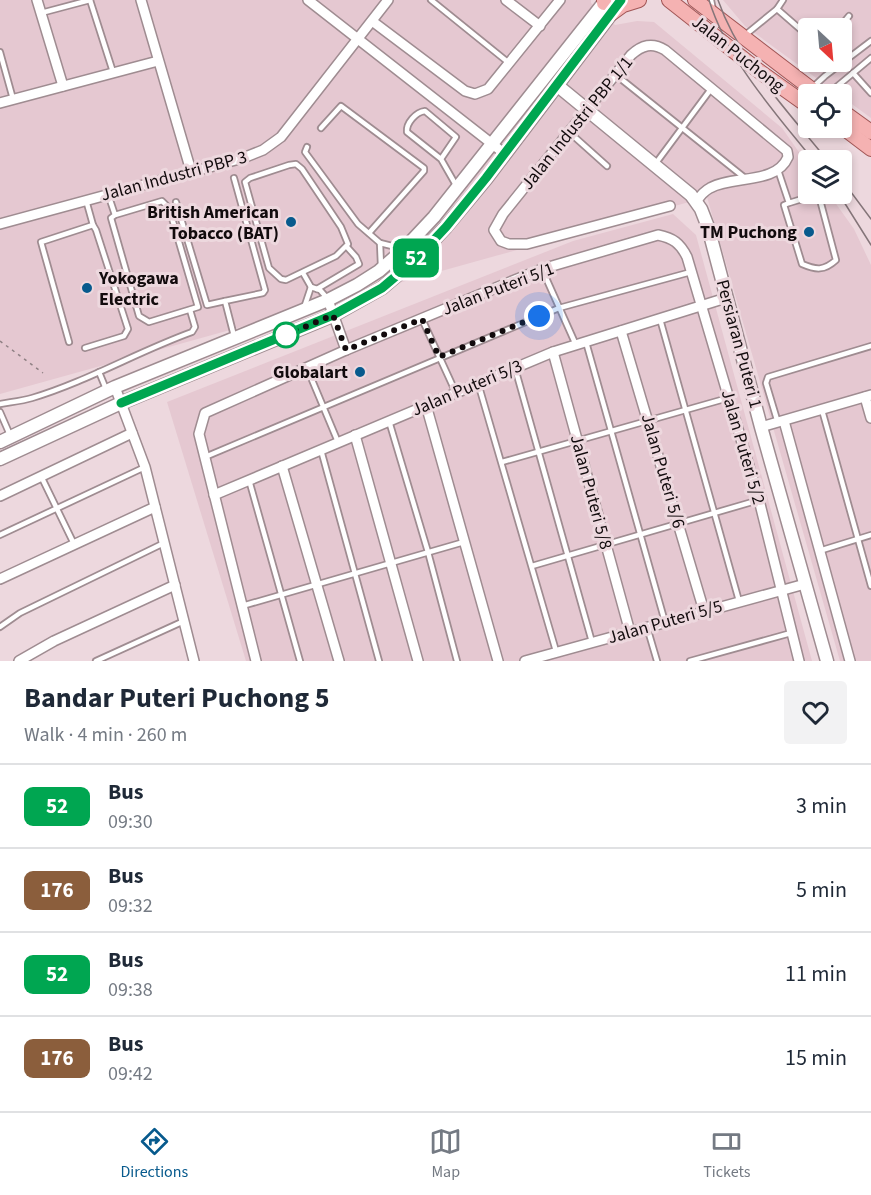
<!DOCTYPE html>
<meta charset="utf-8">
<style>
body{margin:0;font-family:"Source Sans 3",sans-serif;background:#f2f2f3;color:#1f2937;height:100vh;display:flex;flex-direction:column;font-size:22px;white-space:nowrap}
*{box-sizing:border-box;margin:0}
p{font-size:20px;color:#747a83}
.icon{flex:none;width:33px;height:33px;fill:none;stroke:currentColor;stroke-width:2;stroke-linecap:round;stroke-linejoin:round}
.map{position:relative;height:661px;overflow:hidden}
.details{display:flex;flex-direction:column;background:#fff;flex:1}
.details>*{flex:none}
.badge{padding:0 12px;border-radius:9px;font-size:21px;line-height:39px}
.needle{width:39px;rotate:154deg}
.controls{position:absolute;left:798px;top:18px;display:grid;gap:12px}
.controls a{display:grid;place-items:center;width:54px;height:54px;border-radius:6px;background:#fff;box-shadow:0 3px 9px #0003;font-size:30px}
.you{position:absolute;width:30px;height:30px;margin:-15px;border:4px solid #fff;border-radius:50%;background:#1a73e8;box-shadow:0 0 0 9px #1a73e833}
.map>.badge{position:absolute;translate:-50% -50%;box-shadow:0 0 0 3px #fff}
.round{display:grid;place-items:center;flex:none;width:63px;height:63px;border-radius:6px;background:#f2f2f3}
.headline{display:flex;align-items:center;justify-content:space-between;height:102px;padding:0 24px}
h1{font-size:28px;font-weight:700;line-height:45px}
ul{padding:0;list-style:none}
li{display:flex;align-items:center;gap:18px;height:84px;padding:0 24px;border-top:2px solid #e0e1e3}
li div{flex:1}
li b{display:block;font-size:22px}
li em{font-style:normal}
li .badge{min-width:66px;font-weight:700;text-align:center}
.tab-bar{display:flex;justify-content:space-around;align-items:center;height:84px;border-top:2px solid #e0e1e3;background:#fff;font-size:16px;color:#747a83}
.tab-bar a{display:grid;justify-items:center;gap:3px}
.tab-bar .selected{color:#075a8d}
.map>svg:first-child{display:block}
</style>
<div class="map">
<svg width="871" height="661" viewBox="0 0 871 661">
<rect width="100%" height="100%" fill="#edd8de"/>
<g fill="#e5c8d1" fill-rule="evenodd">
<path d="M0,0H591V3L615,25L637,21L654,22L782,128L808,165V194H829L854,229L871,265V661H840L707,197L0,394Z"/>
<path d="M723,0H871V118L745,26ZM808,28H842V62H808Z"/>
<path d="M673,214L696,235L812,661H246L167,402L573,241Z"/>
</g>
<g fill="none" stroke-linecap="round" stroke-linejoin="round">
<g stroke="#9f8c91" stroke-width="8">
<g id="lane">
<path d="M90,0L113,72"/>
<path d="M431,0L509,63"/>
<path d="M711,0L713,10"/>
<path d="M777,9L808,36"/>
<path d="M41,13L90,0"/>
<path d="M839,28L849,16"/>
<path d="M744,36L777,9L783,0"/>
<path d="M0,52L13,99"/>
<path d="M853,73L871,93"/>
<path d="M616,75L745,178"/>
<path d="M812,88L825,76L871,41"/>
<path d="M828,94L871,58"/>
<path d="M321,128L341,106L424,168V171L369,233"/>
<path d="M569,132L607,166"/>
<path d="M307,147L305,152L358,224L380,243L400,248"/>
<path d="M441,159L456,137L425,111C416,112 406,123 407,132L441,159L457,187"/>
<path d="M656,163L711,89"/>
<path d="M296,164L302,169L341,227L348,244L336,256L286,280L281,279L269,268L245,182L250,178L289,165Z"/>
<path d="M778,170L789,203L815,195L819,196L836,260C824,271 816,270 802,264L784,205L789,203"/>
<path d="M234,178L265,290L263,293L225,301L234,336"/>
<path d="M108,194L115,215L111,218L139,316L149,322L198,307L169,208L162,201L115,215"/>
<path d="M176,202L207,305L225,301"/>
<path d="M380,243L381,266"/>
<path d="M542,269L576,345"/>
<path d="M303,273L311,287L320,290L327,298"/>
<path d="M317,289L359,264L356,257L347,247"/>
<path d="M305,305L311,287"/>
<path d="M422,319L456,393"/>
<path d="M660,319L739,601"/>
<path d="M69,342L41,242L93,225L86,200"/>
<path d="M586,342L665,622"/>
<path d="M85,348L124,336L128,329L96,230L93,225"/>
<path d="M307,368L338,442"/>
<path d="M515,368L592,642"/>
<path d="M99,372L106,389"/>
<path d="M478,383L556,651"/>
<path d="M0,404C11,402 22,401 32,398C86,382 139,351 192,332L195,327L190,310"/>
<path d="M822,410L871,586"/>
<path d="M0,412L10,435"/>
<path d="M389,421L428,552L457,661"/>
<path d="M778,423L766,383L768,377L871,346"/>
<path d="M321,450L379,661"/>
<path d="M205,457L559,308L691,272"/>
<path d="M502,462L728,398"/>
<path d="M41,476L74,544"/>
<path d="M249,480L300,661"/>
<path d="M0,535L145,467"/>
<path d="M819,551L871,535"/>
<path d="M532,566L759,500"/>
<path d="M242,606L464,542"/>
<path d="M0,627L20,613L164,543"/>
<path d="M647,627L657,661"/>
<path d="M96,661L184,621"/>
<path d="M690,661L791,633"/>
</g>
</g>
<g stroke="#9f8c91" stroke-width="12">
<g id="street">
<path d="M37,0L63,86"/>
<path d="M141,0L191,171"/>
<path d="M308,0L505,154"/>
<path d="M506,0L540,26"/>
<path d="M372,21L465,91L475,94L488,89L560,0"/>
<path d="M0,103L158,61"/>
<path d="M670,206L527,244H509L501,241L494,230L503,214L631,55C642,45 652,42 665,50L787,151L788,157C776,185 733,175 710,188C704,191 700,196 696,202"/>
<path d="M0,224L243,158L263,150L281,137L388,0"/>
<path d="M328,300L346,350"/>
<path d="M621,331L704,611"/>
<path d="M553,352L630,632"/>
<path d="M115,387L145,467L194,661"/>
<path d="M865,397L871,418"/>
<path d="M426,405L498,661"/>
<path d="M784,421L850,661"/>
<path d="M761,427L871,395"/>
<path d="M355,435L418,661"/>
<path d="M282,466L339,661"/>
<path d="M214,495L553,352L726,298"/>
<path d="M0,496L132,433"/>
<path d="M0,579L155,507"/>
<path d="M19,661L54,641L175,585"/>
<path d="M256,661L199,434L205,413L346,350L510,282L542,269L658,235C673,238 680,243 687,257L759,500L799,661"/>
<path d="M525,661L805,584"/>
</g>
</g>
<g stroke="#9f8c91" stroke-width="15">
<g id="secondary">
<path d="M558,86L691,195L701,209L708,227L761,427L827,661"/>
<path d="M0,442L115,387L328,300L357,285L379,271L404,249L434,217L606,0"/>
<path d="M0,459L121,403L334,315L382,288L415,260L446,227L486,179L618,5"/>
</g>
</g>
<g stroke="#a15656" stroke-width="16">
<g id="primary">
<path d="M669,0L759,71L808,106"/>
<path d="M695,0L818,94"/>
<path d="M604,3V0"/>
<path d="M612,13L623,5L639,0"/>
<path d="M842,111L871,132"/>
<path d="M842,127L871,149"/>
</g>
</g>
<path stroke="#8f8084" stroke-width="1.5" stroke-dasharray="3 4.5" stroke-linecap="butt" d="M0,341L43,373"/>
<use href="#lane" stroke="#fff" stroke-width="4.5"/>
<use href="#street" stroke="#fff" stroke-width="9"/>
<use href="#secondary" stroke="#fff" stroke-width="12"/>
<use href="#primary" stroke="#f5b2b2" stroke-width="14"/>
<g stroke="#847579" stroke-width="1.5">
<path d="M709,0C728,61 774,111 813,160"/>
<path d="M718,0C739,61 788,111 827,160"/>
<path d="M842,180L871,219"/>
<path d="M839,194L871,245"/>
</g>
</g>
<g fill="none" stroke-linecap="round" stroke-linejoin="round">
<g stroke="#fff" stroke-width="14">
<path id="line" d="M121,403L333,315L382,288L415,260L446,227L486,178L621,0"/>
</g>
<use href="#line" stroke="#00a651" stroke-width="9"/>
<path stroke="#120b0d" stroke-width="6" stroke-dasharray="0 10.8" d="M286,335L333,315L346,350L422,319L439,357L539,316"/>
</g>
<g fill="#075a8d" stroke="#edd8de" stroke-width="2">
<circle cx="291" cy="222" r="6"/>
<circle cx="809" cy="232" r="6"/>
<circle cx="87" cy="288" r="6"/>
<circle cx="360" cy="372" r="6"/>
</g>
<circle fill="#fff" stroke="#00a651" stroke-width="3" cx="286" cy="335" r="12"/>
<g text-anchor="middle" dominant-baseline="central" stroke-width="6" stroke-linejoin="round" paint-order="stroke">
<g font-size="18" fill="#120b0d" stroke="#edd8de">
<text transform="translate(738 54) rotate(38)">Jalan Puchong</text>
<text transform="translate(577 123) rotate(-51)">Jalan Industri PBP 1/1</text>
<text transform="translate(174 176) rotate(-15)">Jalan Industri PBP 3</text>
<text transform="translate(498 289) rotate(-21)">Jalan Puteri 5/1</text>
<text transform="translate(739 344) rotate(75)">Persiaran Puteri 1</text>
<text transform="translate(467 388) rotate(-23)">Jalan Puteri 5/3</text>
<text transform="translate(743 447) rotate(74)">Jalan Puteri 5/2</text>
<text transform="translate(663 471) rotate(74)">Jalan Puteri 5/6</text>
<text transform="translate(591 492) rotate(75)">Jalan Puteri 5/8</text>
<text transform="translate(665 622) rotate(-16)">Jalan Puteri 5/5</text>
</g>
<g font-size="18" font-weight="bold" fill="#120b0d" stroke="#edd8de" text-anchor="end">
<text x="279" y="212">British American<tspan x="279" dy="21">Tobacco (BAT)</tspan></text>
<text x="797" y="232">TM Puchong</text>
<text x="99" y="278" text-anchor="start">Yokogawa<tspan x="99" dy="21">Electric</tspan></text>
<text x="348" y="372">Globalart</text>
</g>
</g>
</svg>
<div class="controls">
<a><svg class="needle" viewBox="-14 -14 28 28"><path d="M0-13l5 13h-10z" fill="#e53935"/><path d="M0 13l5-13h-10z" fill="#747a83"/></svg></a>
<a><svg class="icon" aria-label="locate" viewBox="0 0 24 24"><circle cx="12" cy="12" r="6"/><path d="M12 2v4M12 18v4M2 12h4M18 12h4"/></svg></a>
<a><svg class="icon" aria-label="layers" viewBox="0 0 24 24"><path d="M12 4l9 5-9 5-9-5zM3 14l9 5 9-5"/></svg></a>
</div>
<div class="you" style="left:539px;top:316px"></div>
<b class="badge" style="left:416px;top:258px;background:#00a651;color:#fff">52</b>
</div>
<section class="details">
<div class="headline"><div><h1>Bandar Puteri Puchong 5</h1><p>Walk · 4 min · 260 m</p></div><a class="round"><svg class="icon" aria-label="heart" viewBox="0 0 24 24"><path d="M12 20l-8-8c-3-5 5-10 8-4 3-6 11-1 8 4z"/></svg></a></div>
<ul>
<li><span class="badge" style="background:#00a651;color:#fff">52</span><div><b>Bus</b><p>09:30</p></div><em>3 min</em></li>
<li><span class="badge" style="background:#8b5e3c;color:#fff">176</span><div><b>Bus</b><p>09:32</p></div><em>5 min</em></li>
<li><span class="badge" style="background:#00a651;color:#fff">52</span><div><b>Bus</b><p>09:38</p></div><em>11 min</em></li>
<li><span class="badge" style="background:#8b5e3c;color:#fff">176</span><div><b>Bus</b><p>09:42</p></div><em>15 min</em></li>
</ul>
</section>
<nav class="tab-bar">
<a class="selected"><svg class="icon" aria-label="directions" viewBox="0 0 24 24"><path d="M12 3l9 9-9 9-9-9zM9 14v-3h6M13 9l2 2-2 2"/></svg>Directions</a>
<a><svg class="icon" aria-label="map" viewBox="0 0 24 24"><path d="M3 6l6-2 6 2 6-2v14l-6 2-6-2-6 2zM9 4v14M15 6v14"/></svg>Map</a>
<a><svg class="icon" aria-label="tickets" viewBox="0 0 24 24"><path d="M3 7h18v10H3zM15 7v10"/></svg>Tickets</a>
</nav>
